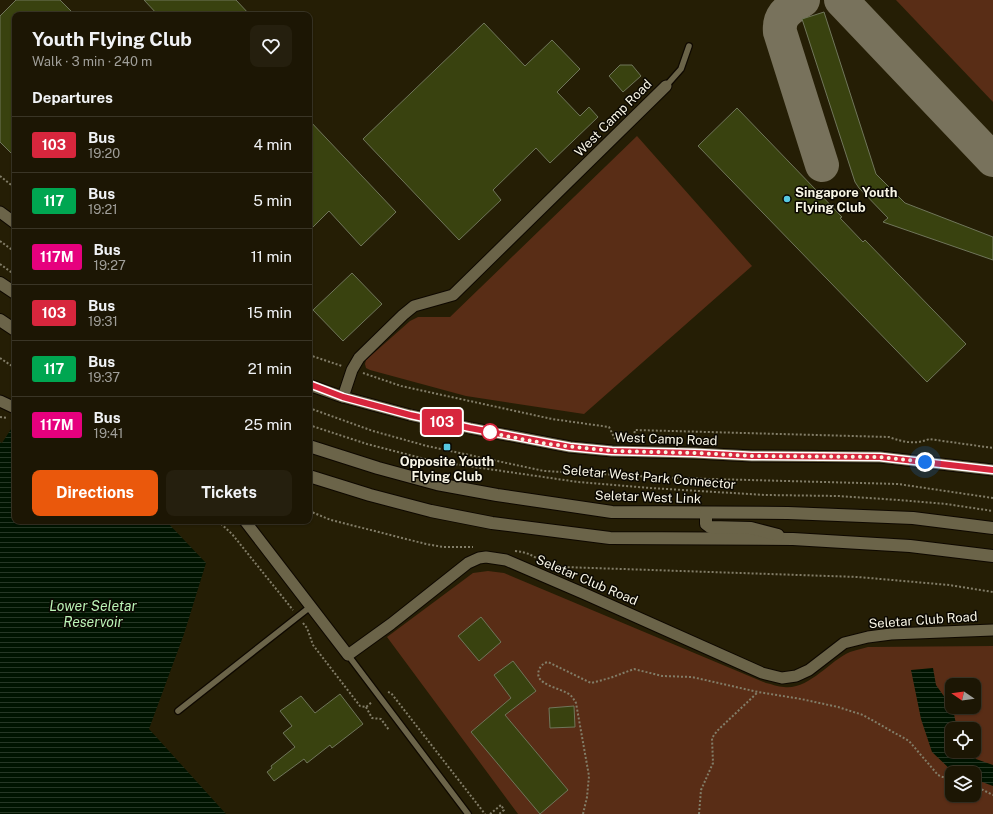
<!DOCTYPE html>
<meta charset="utf-8">
<style>
body{margin:0;font-family:"Public Sans",sans-serif;background:#251f0e;color:#f1f3f6;height:100vh;display:flex;flex-direction:column;font-size:15px;white-space:nowrap}
*{box-sizing:border-box;margin:0}
p{font-size:13px;color:#a09f9a}
.icon{flex:none;width:22px;height:22px;fill:none;stroke:currentColor;stroke-width:2;stroke-linecap:round;stroke-linejoin:round}
.map{position:relative;flex:1;overflow:hidden}
.panel{position:absolute;left:12px;top:12px;width:300px;height:512px;display:flex;flex-direction:column;background:#1c1604;border-radius:8px;box-shadow:0 1px 3px #0004,0 0 0 1px #3a3526}
.panel>*{flex:none}
.badge{padding:0 8px;border-radius:3px;font-size:14px;line-height:26px}
.needle{width:26px;rotate:283deg}
.fabs{position:absolute;left:945px;top:678px;display:grid;gap:8px}
.fabs a{display:grid;place-items:center;width:36px;height:36px;border-radius:8px;background:#1c1604;box-shadow:0 1px 3px #0004,0 0 0 1px #3a3526;font-size:20px}
.you{position:absolute;width:20px;height:20px;margin:-10px;border:3px solid #fff;border-radius:50%;background:#1a73e8;box-shadow:0 0 0 6px #1a73e833}
.map>.badge{position:absolute;translate:-50% -50%;box-shadow:0 0 0 2px #fff}
h2{padding:0 20px;font-size:15px;line-height:36px}
.round{display:grid;place-items:center;flex:none;width:42px;height:42px;border-radius:8px;background:#251f0e}
.head{display:flex;align-items:center;justify-content:space-between;height:68px;padding:0 20px}
h1{font-size:19px;font-weight:700;line-height:30px}
.action{display:flex;gap:8px;margin-top:auto;padding:8px 20px}
.action a{flex:1;height:46px;border-radius:8px;background:#ea580c;color:#fff;font-size:16px;font-weight:700;line-height:46px;text-align:center}
.action a+a{background:#251f0e;color:#f1f3f6}
ul{padding:0;list-style:none}
li{display:flex;align-items:center;gap:12px;height:56px;padding:0 20px;border-top:1px solid #3a3526}
li div{flex:1}
li b{display:block;font-size:15px}
li em{font-style:normal}
li .badge{min-width:44px;font-weight:700;text-align:center}
.map>svg:first-child{display:block}
</style>
<div class="map">
<svg width="993" height="814" viewBox="0 0 993 814">
<defs>
<pattern id="water-rules" width="6" height="5" patternUnits="userSpaceOnUse"><rect width="6" height="5" fill="#001400"/><path d="M0 2.5h6" fill="none" stroke="#263725"/></pattern>
</defs>
<rect width="100%" height="100%" fill="#251e05"/>
<g fill="#592d16" fill-rule="evenodd">
<path d="M896,0H993V102Z"/>
<path d="M637,136L752,266L584,414L466,396L370,370L366,368L365,364L366,360L410,321L418,317H450Z"/>
<path d="M488,571L504,573L766,683C772,684 778,687 784,687C809,690 829,661 850,652C855,650 862,649 868,647L993,646V814H518L387,637L473,573ZM952,685H974V707H952ZM952,729H974V751H952ZM952,773H974V795H952Z"/>
</g>
<g fill="url(#water-rules)">
<path d="M15,423V521H166L206,563L184,634L149,729L226,814H0V442L2,443Z"/>
<path d="M933,668L936,685L953,709L957,729H952V751H970L976,759L993,765V786L974,779V773L953,772L932,752L921,719L911,670Z"/>
</g>
<g fill="none" stroke-linecap="round" stroke-linejoin="round">
<g stroke="#78725c" stroke-width="34">
<path d="M803,0C790,9 778,14 780,32L822,165"/>
<path d="M841,0L993,160"/>
</g>
</g>
<g fill="#39420f" stroke="#70765b">
<path d="M16,0H60L75,15H15V157L0,142V16Z"/>
<path d="M144,0H236L250,15H158Z"/>
<path d="M824,12L876,174L905,203L993,237V260L883,222L888,218L859,188L855,182L802,19Z"/>
<path d="M484,23L525,66L552,40L580,69L557,92L580,116L589,107L598,117L550,163L536,148L493,190L501,200L459,240L363,139Z"/>
<path d="M620,65H632L641,76L623,92L609,76Z"/>
<path d="M737,108L842,217L840,218L863,242L865,240L966,344L927,382L698,146Z"/>
<path d="M309,120L396,212L361,246L329,211L309,231Z"/>
<path d="M352,273L382,304L343,341L313,310Z"/>
<path d="M481,617L501,642L479,661L458,636Z"/>
<path d="M513,661L536,691L505,715L568,790L540,814L471,732L511,698L494,675Z"/>
<path d="M340,694L363,724L332,748L330,745L307,763L304,759L274,781L267,772L272,768L271,766L295,747L283,733L292,726L280,711L301,696L315,713Z"/>
<path d="M574,706L575,727L550,728L549,708Z"/>
</g>
<g fill="none" stroke-linecap="round" stroke-linejoin="round">
<g stroke="#0e0800" stroke-width="8">
<g id="lane">
<path d="M666,86L681,69L689,46"/>
<path d="M348,655L468,814"/>
<path d="M178,711L310,607"/>
</g>
</g>
<g stroke="#0e0800" stroke-width="13">
<g id="street">
<path d="M0,212L15,223"/>
<path d="M309,385L343,397L410,415L470,428L570,447L612,451L695,453L752,456L880,457L993,470"/>
<path d="M343,397L352,370L359,358L403,315L414,306L453,295L666,86"/>
<path d="M0,401L15,408"/>
<path d="M245,521L348,655L391,624L468,563L479,558L486,557L506,560L585,594L762,673L782,678L796,676L809,670L844,643L868,637L891,634L993,630"/>
</g>
</g>
<g stroke="#0e0800" stroke-width="14">
<g id="secondary">
<path d="M0,283L15,293"/>
<path d="M0,320L15,330"/>
<path d="M309,446L378,468L437,484L497,495L612,512L788,513L913,518L993,528"/>
<path d="M309,476L370,495L431,511L492,523L610,538L793,539L910,546L993,556"/>
<path d="M706,513V524L710,527L751,528L778,535"/>
</g>
</g>
<g stroke="#827d68" stroke-width="2" stroke-dasharray="2 2" stroke-linecap="butt">
<path d="M0,176L15,188"/>
<path d="M0,241L15,252"/>
<path d="M0,264L15,275"/>
<path d="M309,355L342,366"/>
<path d="M0,358L15,368"/>
<path d="M363,373L401,386L552,419L609,427L615,439"/>
<path d="M309,408L373,431L427,446L544,471L675,478L898,484L993,498"/>
<path d="M0,417L7,418"/>
<path d="M309,425L367,444L433,461L578,482L650,488L765,495L838,496L899,500L946,504L993,511"/>
<path d="M633,441L635,430L889,437C903,442 915,445 929,439L993,448"/>
<path d="M309,511L331,520L426,544L443,547H473"/>
<path d="M218,521L232,534L293,610"/>
<path d="M515,551C526,552 533,555 542,562"/>
<path d="M548,564L563,567L858,577L949,585L993,592"/>
<path d="M303,623L307,628L313,645L360,706L366,707L372,702"/>
<path d="M388,692L391,693L485,814"/>
<path d="M366,707L372,718L381,719L389,730"/>
<path d="M974,787L983,790L993,795"/>
<path d="M490,814L501,805L504,810L499,814"/>
<path d="M583,814L587,797L589,776L576,703C574,700 573,697 570,695C562,688 533,685 539,670C541,665 544,663 548,662L591,683L610,678L634,669L662,676L692,677L758,692L801,699L838,707L863,715L909,741L938,775L952,781"/>
<path d="M699,814L701,790L713,763L712,738L717,731L758,692"/>
</g>
<use href="#lane" stroke="#6b6449" stroke-width="5.5"/>
<use href="#street" stroke="#6b6449" stroke-width="11"/>
<use href="#secondary" stroke="#6b6449" stroke-width="12"/>
</g>
<g fill="none" stroke-linecap="round" stroke-linejoin="round">
<g stroke="#fff" stroke-width="9">
<path id="line" d="M309,384L343,397L410,415L470,428L570,447L612,451L695,453L752,456L880,457L993,470"/>
</g>
<use href="#line" stroke="#d7263d" stroke-width="6"/>
<path stroke="#f8f5e5" stroke-width="4" stroke-dasharray="0 7.2" d="M490,432H485L548,444L612,451L695,453L752,456L880,457L925,462"/>
</g>
<g fill="#57c9e2" stroke="#0b0802" stroke-width="1.5">
<circle cx="787" cy="199" r="4"/>
<rect x="443" y="443" width="8" height="8" rx="2"/>
</g>
<circle fill="#fff" stroke="#d7263d" stroke-width="2" cx="490" cy="432" r="8"/>
<g text-anchor="middle" dominant-baseline="central" stroke-width="3" stroke-linejoin="round" paint-order="stroke">
<g font-size="13" fill="#f8f5e5" stroke="#0b0802">
<text transform="translate(613 118) rotate(-45)">West Camp Road</text>
<text transform="translate(666 439) rotate(2)">West Camp Road</text>
<text transform="translate(649 477) rotate(5)">Seletar West Park Connector</text>
<text transform="translate(648 497) rotate(2)">Seletar West Link</text>
<text transform="translate(587 580) rotate(23)">Seletar Club Road</text>
<text transform="translate(923 620) rotate(-4)">Seletar Club Road</text>
</g>
<g font-size="13" font-weight="bold" fill="#f8f5e5" stroke="#0b0802" text-anchor="start">
<text x="795" y="192">Singapore Youth<tspan x="795" dy="15">Flying Club</tspan></text>
<text x="447" y="461" text-anchor="middle">Opposite Youth<tspan x="447" dy="15">Flying Club</tspan></text>
</g>
<g font-size="14" font-style="italic" fill="#bbf5b7" stroke="#0b0802">
<text x="93" y="606">Lower Seletar<tspan x="93" dy="16">Reservoir</tspan></text>
</g>
</g>
</svg>
<div class="fabs">
<a><svg class="needle" viewBox="-14 -14 28 28"><path d="M0-13l5 13h-10z" fill="#e53935"/><path d="M0 13l5-13h-10z" fill="#a09f9a"/></svg></a>
<a><svg class="icon" aria-label="locate" viewBox="0 0 24 24"><circle cx="12" cy="12" r="6"/><path d="M12 2v4M12 18v4M2 12h4M18 12h4"/></svg></a>
<a><svg class="icon" aria-label="layers" viewBox="0 0 24 24"><path d="M12 4l9 5-9 5-9-5zM3 14l9 5 9-5"/></svg></a>
</div>
<div class="you" style="left:925px;top:462px"></div>
<b class="badge" style="left:442px;top:422px;background:#d7263d;color:#fff">103</b>
<section class="panel">
<div class="head"><div><h1>Youth Flying Club</h1><p>Walk · 3 min · 240 m</p></div><a class="round"><svg class="icon" aria-label="heart" viewBox="0 0 24 24"><path d="M12 20l-8-8c-3-5 5-10 8-4 3-6 11-1 8 4z"/></svg></a></div>
<h2>Departures</h2>
<ul>
<li><span class="badge" style="background:#d7263d;color:#fff">103</span><div><b>Bus</b><p>19:20</p></div><em>4 min</em></li>
<li><span class="badge" style="background:#00a651;color:#fff">117</span><div><b>Bus</b><p>19:21</p></div><em>5 min</em></li>
<li><span class="badge" style="background:#e6007e;color:#fff">117M</span><div><b>Bus</b><p>19:27</p></div><em>11 min</em></li>
<li><span class="badge" style="background:#d7263d;color:#fff">103</span><div><b>Bus</b><p>19:31</p></div><em>15 min</em></li>
<li><span class="badge" style="background:#00a651;color:#fff">117</span><div><b>Bus</b><p>19:37</p></div><em>21 min</em></li>
<li><span class="badge" style="background:#e6007e;color:#fff">117M</span><div><b>Bus</b><p>19:41</p></div><em>25 min</em></li>
</ul>
<div class="action"><a>Directions</a><a>Tickets</a></div>
</section>
</div>
